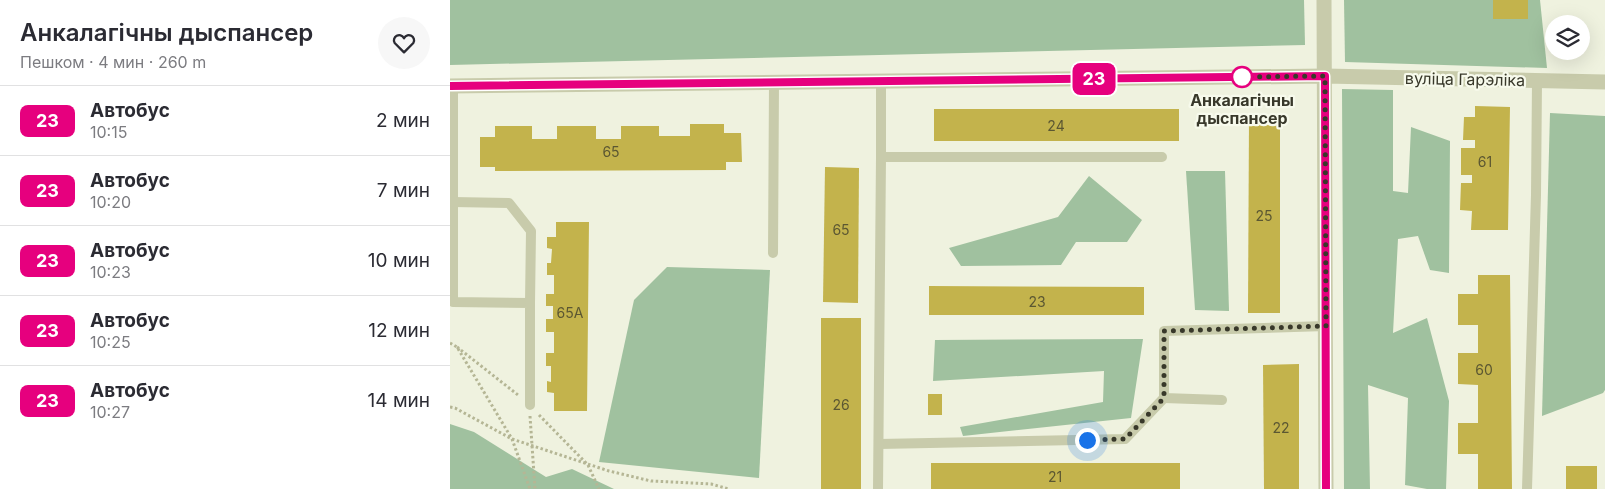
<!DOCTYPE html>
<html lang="ru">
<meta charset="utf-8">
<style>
body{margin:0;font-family:Inter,sans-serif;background:#f7f7f7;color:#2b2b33;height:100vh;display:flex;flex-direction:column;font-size:19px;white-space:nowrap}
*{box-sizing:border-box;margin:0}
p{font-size:16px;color:#7c7c81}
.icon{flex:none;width:28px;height:28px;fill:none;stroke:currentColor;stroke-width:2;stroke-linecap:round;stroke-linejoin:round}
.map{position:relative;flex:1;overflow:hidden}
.sheet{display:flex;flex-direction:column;background:#fff;width:450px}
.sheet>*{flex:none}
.badge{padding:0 10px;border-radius:8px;font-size:18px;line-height:32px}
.buttons{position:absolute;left:1095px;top:15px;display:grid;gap:10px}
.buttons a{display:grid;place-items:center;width:45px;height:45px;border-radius:50%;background:#fff;box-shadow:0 5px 20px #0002;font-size:25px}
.you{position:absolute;width:25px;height:25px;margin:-12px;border:4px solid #fff;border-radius:50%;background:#1a73e8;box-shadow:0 0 0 8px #1a73e833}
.map>.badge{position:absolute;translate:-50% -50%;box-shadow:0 0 0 2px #fff}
.round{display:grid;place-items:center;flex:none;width:52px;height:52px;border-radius:26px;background:#f7f7f7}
.summary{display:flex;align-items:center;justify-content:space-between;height:85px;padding:0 20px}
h1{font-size:24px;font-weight:600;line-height:38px}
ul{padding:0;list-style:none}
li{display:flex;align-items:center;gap:15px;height:70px;padding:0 20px;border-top:1px solid #e1e1e2}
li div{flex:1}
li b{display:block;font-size:19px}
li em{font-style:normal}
li .badge{min-width:55px;font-weight:700;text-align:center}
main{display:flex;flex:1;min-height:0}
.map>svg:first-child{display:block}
</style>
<main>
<section class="sheet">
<div class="summary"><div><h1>Анкалагічны дыспансер</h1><p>Пешком · 4 мин · 260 m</p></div><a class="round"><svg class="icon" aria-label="heart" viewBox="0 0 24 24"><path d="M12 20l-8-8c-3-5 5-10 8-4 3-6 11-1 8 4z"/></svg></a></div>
<ul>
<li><span class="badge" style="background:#e6007e;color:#fff">23</span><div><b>Автобус</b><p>10:15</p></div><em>2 мин</em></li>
<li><span class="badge" style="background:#e6007e;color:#fff">23</span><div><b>Автобус</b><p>10:20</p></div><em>7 мин</em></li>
<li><span class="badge" style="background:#e6007e;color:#fff">23</span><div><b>Автобус</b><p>10:23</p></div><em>10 мин</em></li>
<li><span class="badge" style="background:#e6007e;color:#fff">23</span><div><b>Автобус</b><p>10:25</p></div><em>12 мин</em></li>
<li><span class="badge" style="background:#e6007e;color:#fff">23</span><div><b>Автобус</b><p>10:27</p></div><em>14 мин</em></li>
</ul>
</section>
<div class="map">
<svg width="1155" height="489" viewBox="0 0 1155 489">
<rect width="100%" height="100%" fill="#eff2df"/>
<g fill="#a0c19f">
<path d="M0,0H854L855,45L0,65Z"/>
<path d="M894,0H1090L1097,68L895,62Z"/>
<path d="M892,89L943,90V191L958,193L961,127L1000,141L999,273L980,270L968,236L948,239L943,333L977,318L999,401L996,489H977L955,485L958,398L918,385L920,489H894Z"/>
<path d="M1100,113L1155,116V390L1153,393L1092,416Z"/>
<path d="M736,171H775L779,311L745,310Z"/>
<path d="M639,176L692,220L677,242H626L611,265L511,266L499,248L608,217Z"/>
<path d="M217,267L320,270L309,478L149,462L184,300Z"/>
<path d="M693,339L681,418L513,436L510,427L653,402L654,371L483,381L485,340Z"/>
<path d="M0,424L24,432L96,477L122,469L164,489H0Z"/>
</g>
<g fill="#c3b34c">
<rect x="1043" y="0" width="35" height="19"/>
<path d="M1025,106L1060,107L1058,230H1021L1022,211L1010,210L1011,183H1022V175H1011V148H1025V140H1013L1014,117H1025Z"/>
<rect x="484" y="109" width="245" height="32"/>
<path d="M799,117H830V313H798Z"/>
<path d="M240,124H274V133H291L292,162H276V170L45,171V167H30V137H45V126H82V139H107V126H146V139H171V126H209V136H240Z"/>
<path d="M375,167L409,168L408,303L373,302Z"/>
<path d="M106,222H139L137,411H104V393L97,392V381L101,382V366H96V353H104V332H96V319H103V306H96V294H104V275H97V263H101L102,249L97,248V237H106Z"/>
<path d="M1028,275H1060L1062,489H1028V454H1008V423H1028V385L1008,384V353H1028V325H1008V294H1028Z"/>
<path d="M479,286L694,287V315H479Z"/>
<rect x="371" y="318" width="40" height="171"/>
<path d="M849,364V489H814L813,365Z"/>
<rect x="478" y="394" width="14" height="21"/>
<rect x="481" y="463" width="249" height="26"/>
<rect x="1116" y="466" width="31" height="23"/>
</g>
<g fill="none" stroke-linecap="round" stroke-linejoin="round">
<g stroke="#b5b695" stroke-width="3" stroke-dasharray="2.5 2.5" stroke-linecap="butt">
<path d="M0,343L7,347L62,439L80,489"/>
<path d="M7,347L68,395"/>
<path d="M0,407L5,408L62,439L159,471L201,481L261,484L279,489"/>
<path d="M89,415L138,465L149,489"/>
<path d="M80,416L85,489"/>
</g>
<g stroke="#c8cbab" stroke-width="10">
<path d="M431,82V157"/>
<path d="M3,86V302L80,303V405"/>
<path d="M3,202L59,203L81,231L80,303"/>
<path d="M323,253L324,83"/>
<path d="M772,400L714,398V331L876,326"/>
<path d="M429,444L675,439L714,398"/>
<path d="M428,489L431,157H712"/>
<path d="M1077,489L1086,195L1087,81"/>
</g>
<g stroke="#c8cbab" stroke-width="15">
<path d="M874,0L876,489"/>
<path d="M0,86L875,76L1155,82"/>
</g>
</g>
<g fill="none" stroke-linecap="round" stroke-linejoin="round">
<g stroke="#fff" stroke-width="11">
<path id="line" d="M0,86L875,76L876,489"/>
</g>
<use href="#line" stroke="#e6007e" stroke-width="8"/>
<path stroke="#38382a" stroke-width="5" stroke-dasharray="0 9" d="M637,440L675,439L714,398V331L876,326L875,76L792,77"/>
</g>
<circle fill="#fff" stroke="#e6007e" stroke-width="2.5" cx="792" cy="77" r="10"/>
<g text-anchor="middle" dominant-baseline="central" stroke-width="4.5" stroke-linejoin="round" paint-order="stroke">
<g font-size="14" fill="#5b5732">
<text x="606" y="125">24</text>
<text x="161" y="151">65</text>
<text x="1035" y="161">61</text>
<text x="814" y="215">25</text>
<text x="391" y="229">65</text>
<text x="587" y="301">23</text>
<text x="120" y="312">65А</text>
<text x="1034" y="369">60</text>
<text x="391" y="404">26</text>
<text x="831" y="427">22</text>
<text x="605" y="476">21</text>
</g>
<g font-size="16" fill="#38382a" stroke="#f7faec">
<text transform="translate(1015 79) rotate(1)">вуліца Гарэліка</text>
</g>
<g font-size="16" font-weight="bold" fill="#38382a" stroke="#f7faec">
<text x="792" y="100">Анкалагічны<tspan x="792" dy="18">дыспансер</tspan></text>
</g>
</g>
</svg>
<div class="buttons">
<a><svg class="icon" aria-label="layers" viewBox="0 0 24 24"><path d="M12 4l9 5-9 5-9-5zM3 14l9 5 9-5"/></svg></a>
</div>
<div class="you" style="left:637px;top:440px"></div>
<b class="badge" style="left:644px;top:79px;background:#e6007e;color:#fff">23</b>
</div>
</main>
